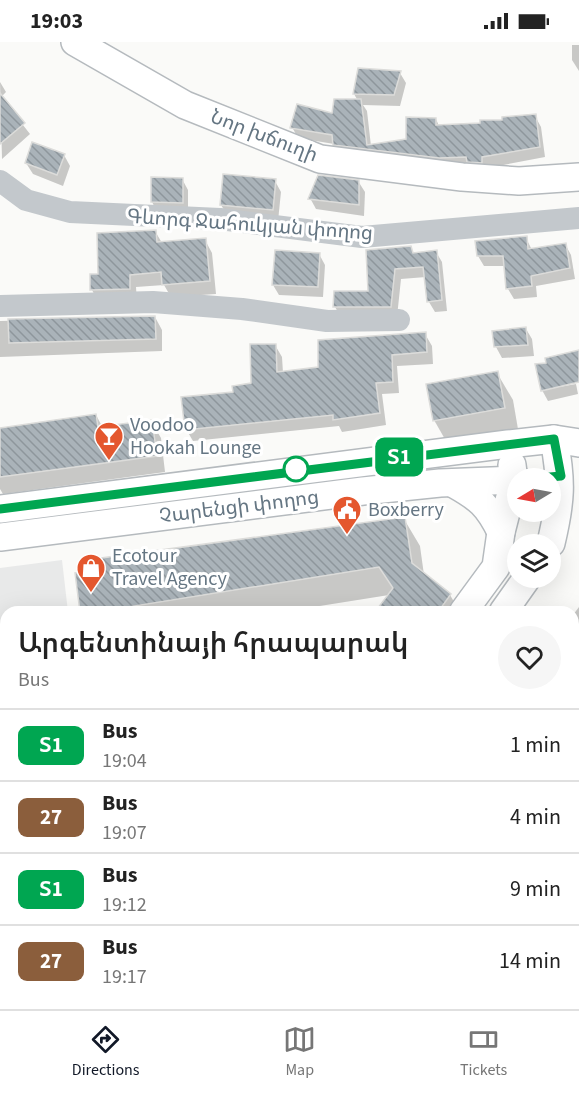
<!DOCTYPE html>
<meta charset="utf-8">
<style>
body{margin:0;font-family:"Source Sans 3","Noto Sans Armenian",sans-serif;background:#f6f6f6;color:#222;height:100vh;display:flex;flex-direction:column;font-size:22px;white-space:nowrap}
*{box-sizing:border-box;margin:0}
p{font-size:20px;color:#767676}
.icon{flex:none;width:33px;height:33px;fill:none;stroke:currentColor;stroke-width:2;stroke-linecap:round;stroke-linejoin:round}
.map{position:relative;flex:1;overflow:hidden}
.drawer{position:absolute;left:0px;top:564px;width:579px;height:404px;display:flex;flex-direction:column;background:#fff;border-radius:18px 18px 0 0;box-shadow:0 6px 24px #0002}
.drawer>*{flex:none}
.badge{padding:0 12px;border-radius:9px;font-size:21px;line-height:39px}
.needle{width:39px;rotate:260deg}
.buttons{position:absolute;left:507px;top:426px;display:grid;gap:12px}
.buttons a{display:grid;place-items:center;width:54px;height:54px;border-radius:50%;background:#fff;box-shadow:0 6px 24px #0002;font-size:30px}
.map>.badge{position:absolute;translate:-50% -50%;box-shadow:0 0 0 3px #fff}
.round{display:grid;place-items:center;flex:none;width:63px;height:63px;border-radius:32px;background:#f6f6f6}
.overview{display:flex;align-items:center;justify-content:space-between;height:102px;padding:0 18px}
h1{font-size:28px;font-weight:600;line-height:45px}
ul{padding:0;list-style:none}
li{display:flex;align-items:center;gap:18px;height:72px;padding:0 18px;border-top:2px solid #e0e0e0}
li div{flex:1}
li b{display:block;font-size:22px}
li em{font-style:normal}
li .badge{min-width:66px;font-weight:700;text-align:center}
.status{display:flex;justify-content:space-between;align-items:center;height:42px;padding:0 30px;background:#fff;direction:ltr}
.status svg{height:16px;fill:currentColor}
.menu{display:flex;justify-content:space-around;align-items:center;height:84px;border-top:2px solid #e0e0e0;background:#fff;font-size:16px;color:#767676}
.menu a{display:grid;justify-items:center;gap:3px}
.menu .on{color:#111827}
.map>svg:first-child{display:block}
</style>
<div class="status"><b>19:03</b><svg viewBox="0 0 49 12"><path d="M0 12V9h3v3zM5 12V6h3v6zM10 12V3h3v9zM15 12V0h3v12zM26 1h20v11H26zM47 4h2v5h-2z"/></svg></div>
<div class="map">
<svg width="579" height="967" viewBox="0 0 579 967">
<defs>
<pattern id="building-back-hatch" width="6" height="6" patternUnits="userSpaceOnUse" patternTransform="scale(1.5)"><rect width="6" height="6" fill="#aab3b9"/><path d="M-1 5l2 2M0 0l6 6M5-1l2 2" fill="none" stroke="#8e969c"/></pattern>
</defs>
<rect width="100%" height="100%" fill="#fafaf8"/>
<path fill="#e8e9e9" d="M62,518L68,570H6V745L0,744V526Z"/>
<g fill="#0003">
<path d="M572,3H579V29L572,18Z"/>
<path d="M359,27L400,31L406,41L400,64L363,63L367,69L371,104L408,98L436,77L439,84L504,80L535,74L541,85L545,115L487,126L341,113L334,102L298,96L292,85L333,73L358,59L354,52Z"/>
<path d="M0,40L6,50L1,55L30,92L2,117Z"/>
<path d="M64,113L70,124L63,144L33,132L26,121Z"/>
<path d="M182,137L188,148V172L158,171L152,160Z"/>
<path d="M275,139L281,150L278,179L228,174L221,163Z"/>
<path d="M358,139L365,150L364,174L316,167L310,156Z"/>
<path d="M155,189L162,201L205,198L212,211L216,252L171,255L164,243L136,245L137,260L99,261L92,248L100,233Z"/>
<path d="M526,196L532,208L565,202L571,213L575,237L536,244L537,255L514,257L508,247L505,224H484L478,214Z"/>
<path d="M410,206L414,212L436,210L442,220L447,269L435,270L429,260L426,235L401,237L397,275H341L335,265V250H370Z"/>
<path d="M319,212L325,223L323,255L279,253L273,243Z"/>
<path d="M155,275L162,288V309L0,315V279Z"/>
<path d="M526,287L532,297L534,314L502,316L496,305L494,290Z"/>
<path d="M425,292L432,304L433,322L397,324L399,351L382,352L386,383L342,390L339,384L193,399L186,387L234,351L253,342L275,303L282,315L283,331L320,326Z"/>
<path d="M497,331L513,358L519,393L450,406L434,378Z"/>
<path d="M576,342L578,352L548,359L542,348Z"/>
<path d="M96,373L103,386L151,379L161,396L165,430L3,452L0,447V388Z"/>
<path d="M404,477L420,504L424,533L450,553L460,570H377L389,553L282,570H81Z"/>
<path d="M579,565V776L573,784V573Z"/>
<path d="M6,641V701H0V642Z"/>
<path d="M0,765H6V817L0,818Z"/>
<path d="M573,832L579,837V872L573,867Z"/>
<path d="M0,860H4L6,864V902H0Z"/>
<path d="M573,940L579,946V967H557L555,962H573Z"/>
<path d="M50,962H169L164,967H58Z"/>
<path d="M274,962H384L387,967H269Z"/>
<path d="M413,962H449L445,967H418Z"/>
<path d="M508,962L535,965L536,967H507Z"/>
</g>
<g fill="url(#building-back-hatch)" stroke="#dcdcda" stroke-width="1.5">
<path d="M358,26L401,29L394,53L353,52Z"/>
<path d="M0,51L25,81L0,102Z"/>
<path d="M334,57H361L367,103L406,97V75L436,76V83L480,81V78H502V75L536,72L540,105L482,115V121L467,120L466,115L439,116L333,103L332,93L290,86L297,62L332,71Z"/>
<path d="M32,100L65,112L57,133L25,121Z"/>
<path d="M223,132L276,137L273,168L220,163Z"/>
<path d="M318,133L359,138V163L308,157Z"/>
<path d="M151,135L183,136V161L151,160Z"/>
<path d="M156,188L157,200L206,196L210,239L162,243L161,230L130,233V247L90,248V232H98L97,191Z"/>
<path d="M527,194L528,207L566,201L570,226L531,234L532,244L506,247L503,214H477L475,199Z"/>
<path d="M411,204L413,211L437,208L442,258L427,260L423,225L395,227L391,265H333L334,249H368L366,208Z"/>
<path d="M275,208L320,211L318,245L272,243Z"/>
<path d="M155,274L156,297L9,301L8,277Z"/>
<path d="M526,285L528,303L494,305L492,289Z"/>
<path d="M426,290L427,310L392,313L393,340L376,341L380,371L333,378V373L185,388L181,355L233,350L232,344L251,341L250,302H276L277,330L318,325V298Z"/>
<path d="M579,308V340L541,349L535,322L546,321L545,316Z"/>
<path d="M498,329L505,366L433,379L426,342Z"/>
<path d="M96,372L98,385L152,378L157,414L0,435V386Z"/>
<path d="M405,475L412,521L451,552L438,570H375L393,546L379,525L128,565L129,570H80L75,531L95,528L94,517Z"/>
</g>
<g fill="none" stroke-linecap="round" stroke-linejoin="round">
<g stroke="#b5babe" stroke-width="30">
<g id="major">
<path d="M75,0L185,63L320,117L462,135L519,139L579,135"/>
<path d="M454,442C479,456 488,463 501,490"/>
<path d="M0,467L508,402L554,397L579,401"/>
<path d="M0,495L363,449L440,441L518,438"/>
<path d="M551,501C561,459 562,440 554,397"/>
<path d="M463,570L496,525L501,490L514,439L512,423"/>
<path d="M503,570L527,536"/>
<path d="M171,967L175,962"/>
<path d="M202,967L206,962"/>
</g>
</g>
<g stroke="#c3c8cc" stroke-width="22">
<path d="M0,139L26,158L70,170L220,177L362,195L579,176"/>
<path d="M0,264L153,260L242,267L327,279L399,278"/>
<path d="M573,770L579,762"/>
<path d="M573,810L579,815"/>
<path d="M0,817H6"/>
<path d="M0,929L6,934"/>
<path d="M44,962L52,967"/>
<path d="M438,967L442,962"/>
</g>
<use href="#major" stroke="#fff" stroke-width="27"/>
</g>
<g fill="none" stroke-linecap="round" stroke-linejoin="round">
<g stroke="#fff" stroke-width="14">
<path id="line" d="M0,467L554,397L561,434L539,436"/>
</g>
<use href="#line" stroke="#00a651" stroke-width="9"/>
</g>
<defs>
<g id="bar-pin" transform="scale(1.5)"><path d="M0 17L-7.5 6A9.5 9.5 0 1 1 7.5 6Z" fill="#e4572e" stroke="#fff"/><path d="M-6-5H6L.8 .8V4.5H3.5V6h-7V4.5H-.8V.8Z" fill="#fff"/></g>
<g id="civic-pin" transform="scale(1.5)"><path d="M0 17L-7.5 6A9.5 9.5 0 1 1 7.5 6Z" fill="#e4572e" stroke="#fff"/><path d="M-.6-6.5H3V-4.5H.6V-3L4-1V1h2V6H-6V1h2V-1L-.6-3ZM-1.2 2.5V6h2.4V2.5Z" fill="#fff"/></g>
<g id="shop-pin" transform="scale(1.5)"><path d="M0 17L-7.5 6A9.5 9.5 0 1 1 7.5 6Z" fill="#e4572e" stroke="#fff"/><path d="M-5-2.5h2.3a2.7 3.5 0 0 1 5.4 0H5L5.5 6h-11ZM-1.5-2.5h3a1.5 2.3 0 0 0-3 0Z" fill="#fff"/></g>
</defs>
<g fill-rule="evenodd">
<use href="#bar-pin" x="109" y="394"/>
<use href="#civic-pin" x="347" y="468"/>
<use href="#shop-pin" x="91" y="526"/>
</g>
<circle fill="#fff" stroke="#00a651" stroke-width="3" cx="296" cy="427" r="12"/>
<g text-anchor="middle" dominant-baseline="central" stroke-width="6" stroke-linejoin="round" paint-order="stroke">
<g font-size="20" fill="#657683" stroke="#fff">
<text transform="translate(264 94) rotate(21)">Նոր խճուղի</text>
<text transform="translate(250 183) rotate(4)">Գևորգ Ջահուկյան փողոց</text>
<text transform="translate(239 465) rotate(-7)">Չարենցի փողոց</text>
</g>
<g font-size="20" fill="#657683" stroke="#fff" text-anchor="start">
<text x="130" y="383">Voodoo<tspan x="130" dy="23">Hookah Lounge</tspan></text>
<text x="368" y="468">Boxberry</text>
<text x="112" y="514">Ecotour<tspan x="112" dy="23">Travel Agency</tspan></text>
</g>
</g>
</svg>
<div class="buttons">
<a><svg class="needle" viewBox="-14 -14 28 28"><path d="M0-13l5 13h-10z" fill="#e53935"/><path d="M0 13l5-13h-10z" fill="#767676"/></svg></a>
<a><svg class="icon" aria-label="layers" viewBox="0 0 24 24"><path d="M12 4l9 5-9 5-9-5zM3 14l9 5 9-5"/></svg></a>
</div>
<b class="badge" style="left:399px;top:415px;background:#00a651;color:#fff">Տ1</b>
<section class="drawer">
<div class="overview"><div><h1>Արգենտինայի հրապարակ</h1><p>Bus</p></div><a class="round"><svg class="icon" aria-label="heart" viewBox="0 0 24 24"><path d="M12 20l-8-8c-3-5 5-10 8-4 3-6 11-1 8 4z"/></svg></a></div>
<ul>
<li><span class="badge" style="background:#00a651;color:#fff">Տ1</span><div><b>Bus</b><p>19:04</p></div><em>1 min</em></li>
<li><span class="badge" style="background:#8b5e3c;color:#fff">27</span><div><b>Bus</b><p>19:07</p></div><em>4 min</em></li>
<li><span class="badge" style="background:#00a651;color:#fff">Տ1</span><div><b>Bus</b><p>19:12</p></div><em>9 min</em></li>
<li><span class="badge" style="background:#8b5e3c;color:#fff">27</span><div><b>Bus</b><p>19:17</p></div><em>14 min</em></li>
</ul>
</section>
</div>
<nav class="menu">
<a class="on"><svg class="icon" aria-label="directions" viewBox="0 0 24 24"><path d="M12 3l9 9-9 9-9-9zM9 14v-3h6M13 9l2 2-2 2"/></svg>Directions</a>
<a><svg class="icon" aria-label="map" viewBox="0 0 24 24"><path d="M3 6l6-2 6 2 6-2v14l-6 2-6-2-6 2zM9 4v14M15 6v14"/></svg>Map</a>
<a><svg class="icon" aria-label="tickets" viewBox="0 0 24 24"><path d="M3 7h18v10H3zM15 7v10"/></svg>Tickets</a>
</nav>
